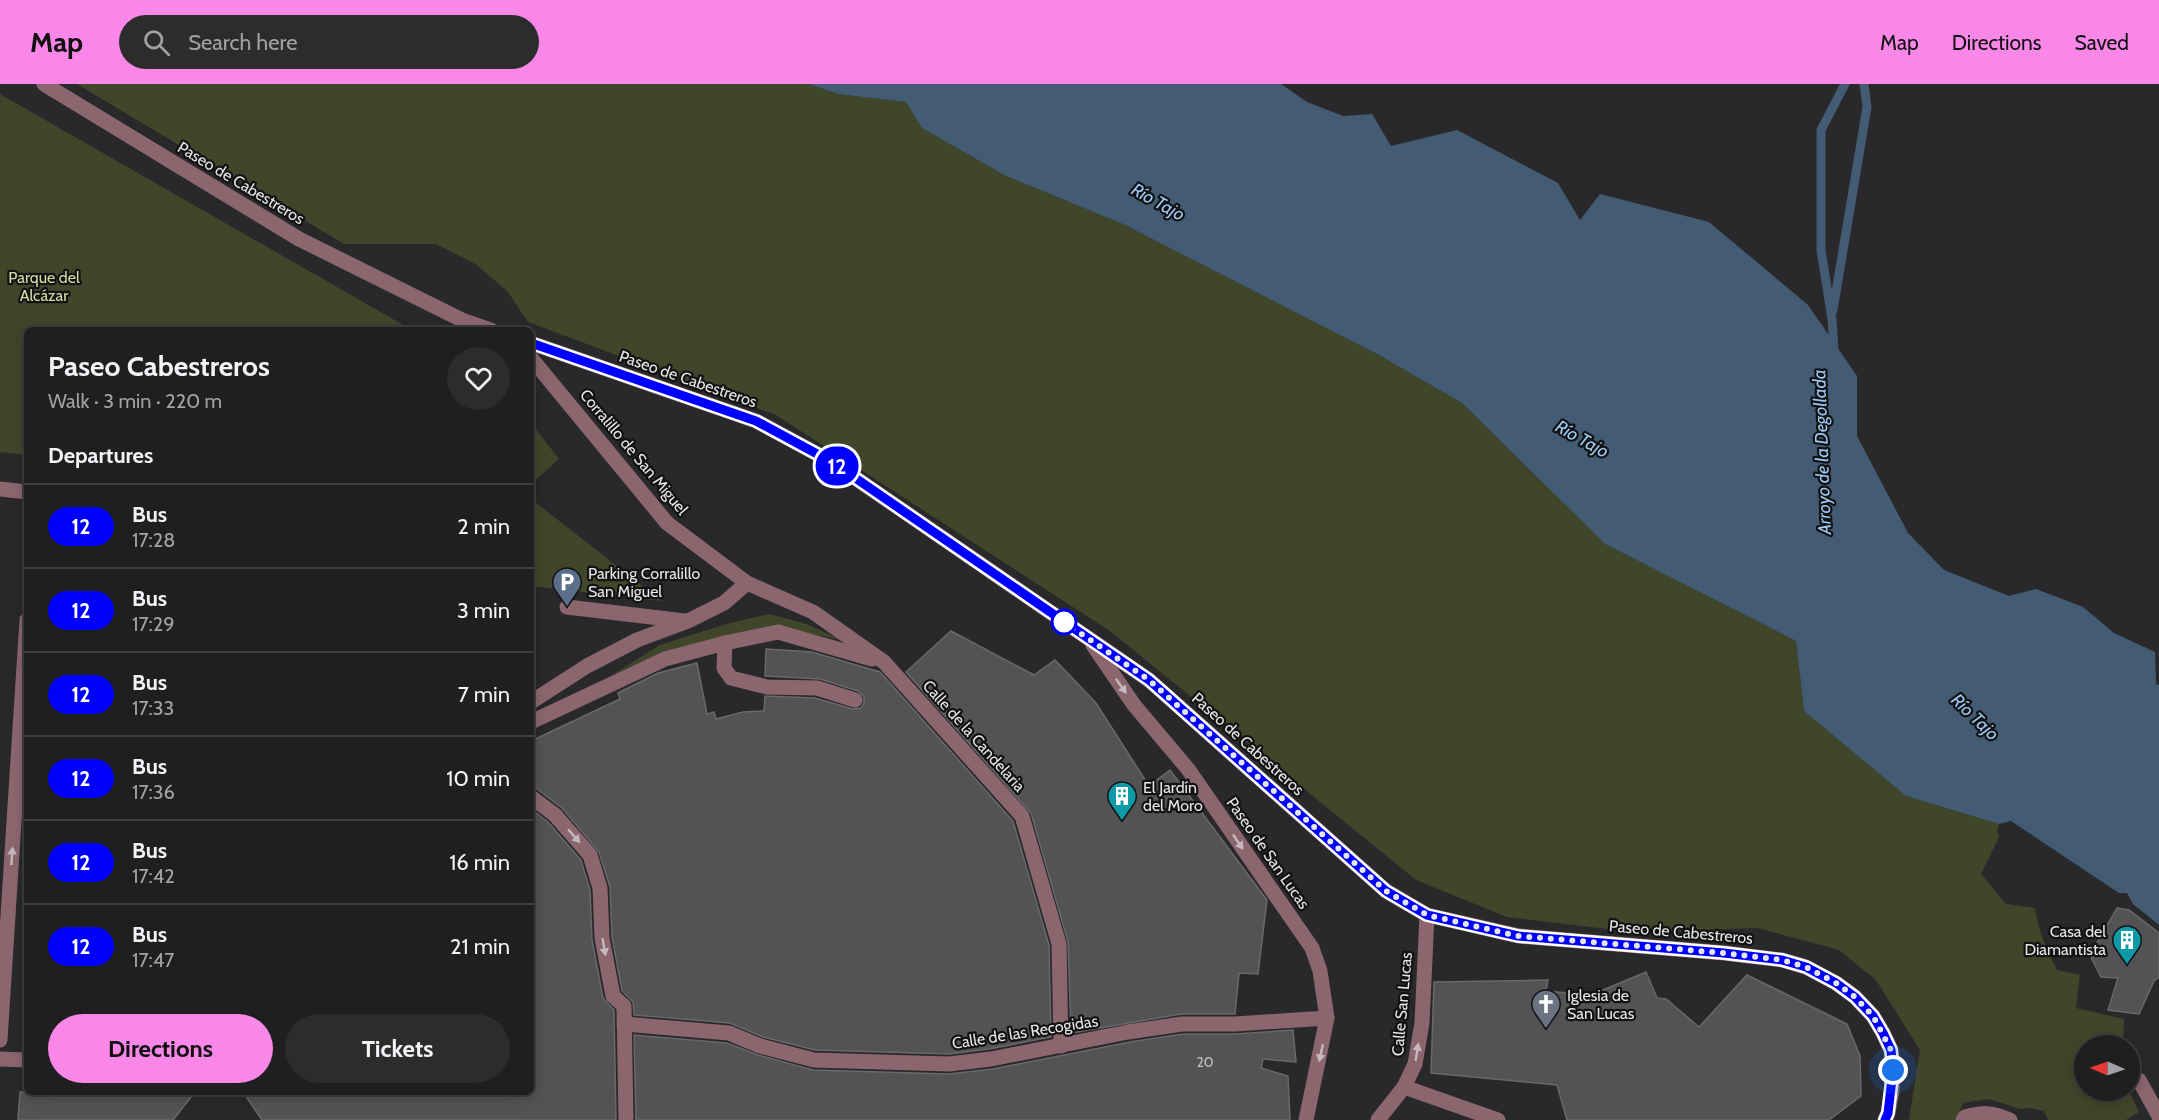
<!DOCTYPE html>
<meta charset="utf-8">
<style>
body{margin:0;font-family:Cabin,sans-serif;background:#2c2c2d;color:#f1f3f6;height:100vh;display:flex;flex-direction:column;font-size:22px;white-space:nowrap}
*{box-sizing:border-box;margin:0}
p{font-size:20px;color:#a1a2a5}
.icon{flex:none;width:33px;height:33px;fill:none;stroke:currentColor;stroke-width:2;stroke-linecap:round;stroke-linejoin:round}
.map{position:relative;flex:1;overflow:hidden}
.side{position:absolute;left:24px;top:243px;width:510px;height:768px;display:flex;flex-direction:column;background:#1f1f20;border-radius:9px;box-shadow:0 3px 15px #0003,0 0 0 2px #3c3d3e}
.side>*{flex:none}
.badge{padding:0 12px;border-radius:20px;font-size:21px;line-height:39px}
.needle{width:39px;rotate:272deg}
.controls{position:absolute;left:2074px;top:951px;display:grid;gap:12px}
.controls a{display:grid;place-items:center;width:66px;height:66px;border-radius:50%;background:#1f1f20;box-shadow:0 3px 15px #0003,0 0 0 2px #3c3d3e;font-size:30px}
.you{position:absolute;width:30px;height:30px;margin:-15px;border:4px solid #fff;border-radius:50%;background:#1a73e8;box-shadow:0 0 0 9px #1a73e833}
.map>.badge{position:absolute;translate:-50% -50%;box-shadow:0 0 0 3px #fff}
h2{padding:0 24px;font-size:22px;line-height:54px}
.round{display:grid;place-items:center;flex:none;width:63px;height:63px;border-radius:32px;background:#2c2c2d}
.summary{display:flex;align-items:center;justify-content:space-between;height:102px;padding:0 24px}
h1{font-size:28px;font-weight:700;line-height:45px}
.action{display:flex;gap:12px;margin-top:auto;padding:12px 24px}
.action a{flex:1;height:69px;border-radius:36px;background:#f987e8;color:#111;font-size:24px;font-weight:700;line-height:69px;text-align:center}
.action a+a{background:#2c2c2d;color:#f1f3f6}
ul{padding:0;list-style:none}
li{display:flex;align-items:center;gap:18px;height:84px;padding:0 24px;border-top:2px solid #3c3d3e}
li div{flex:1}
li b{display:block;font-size:22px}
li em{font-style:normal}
li .badge{min-width:66px;font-weight:700;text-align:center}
header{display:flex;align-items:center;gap:36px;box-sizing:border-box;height:84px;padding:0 30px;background:#f987e8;color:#111}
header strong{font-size:28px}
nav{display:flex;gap:33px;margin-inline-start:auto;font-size:21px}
.search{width:420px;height:54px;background:#2c2c2d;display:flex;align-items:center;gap:15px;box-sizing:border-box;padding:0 21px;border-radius:33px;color:#a1a2a5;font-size:22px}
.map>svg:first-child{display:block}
</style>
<header>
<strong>Map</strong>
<div class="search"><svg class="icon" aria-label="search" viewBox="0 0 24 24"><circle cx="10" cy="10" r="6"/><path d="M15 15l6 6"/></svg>Search here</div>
<nav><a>Map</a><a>Directions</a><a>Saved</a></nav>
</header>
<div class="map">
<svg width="2159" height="1036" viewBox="0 0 2159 1036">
<rect width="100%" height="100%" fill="#29292b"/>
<g fill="#40462a">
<path d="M77,0H809L838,10L907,18L922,44L1004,91L1125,141L1379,271L1462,319L1605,460L1796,557L1804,627L1906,712L1999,740L1997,747L1999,753L1981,790L2006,820L2035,824C2038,847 2047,866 2057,886L2080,891L2076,924L2124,935L2123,961L2085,962V1006L2129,1007L2139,1028L2126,1036H2048L2044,1027L2030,1024L2020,1025L1989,1015L1963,1019L1956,1036H1909L1920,966L1876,896L1839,866L1758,844L1632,848L1507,833L1416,796L1110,547L776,331L528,238L508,208L477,181L436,160H344Z"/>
<path d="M0,10L412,246H27V371L0,368Z"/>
<path d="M531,339L559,375L531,400Z"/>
<path d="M531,415L662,517L531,502Z"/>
<path d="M769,530L807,540L841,556L775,542L715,554L659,570L612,591L660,561L726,540Z"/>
</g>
<path fill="#435c73" d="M809,0H1281L1307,18L1343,32L1372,30L1391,62L1457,46L1558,99L1580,136L1600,110L1709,138L1808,221L1857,292V352L1908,449L1944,486L2009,512L2036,505L2083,523L2114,549L2155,568L2156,600L2159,601V841L2133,820L2127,809H2119L2011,737L1999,740L1906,712L1804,627L1796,557L1605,460L1462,319L1379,271L1125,141L1004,91L922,44L906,18L838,10Z"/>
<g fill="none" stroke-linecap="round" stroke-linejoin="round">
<g stroke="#435c73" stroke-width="9">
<path d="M1833,226L1867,23L1864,0"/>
<path d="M1834,267L1832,235L1821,166V46L1845,0"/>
</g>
</g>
<g fill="#535356" stroke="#69696c" stroke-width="1.5">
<path d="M951,547L1034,591L1055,576L1096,619L1149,702L1170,686L1267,816L1258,890L1239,889L1235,930H1181L1071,949L1068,858L1031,729L906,588Z"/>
<path d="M766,565L812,568L880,588L1013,737L1049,861L1051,953L989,965L949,970L815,966L763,953L730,939L634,931L633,918L622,907L612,853L610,803L599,768L562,724L537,705L531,703V657L620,615L618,609L658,589L697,579L707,630L714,628L716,635L743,628L764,627L765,612L815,614L853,625L861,624L864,619V613L858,607L820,595L765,592Z"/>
<path d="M531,725L548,738L581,776L590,806L592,856L603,914L614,926L616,1036H262L243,1008H531Z"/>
<path d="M2117,824L2129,826L2159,849V893L2154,897L2139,930L2108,926L2118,894L2101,893L2090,871Z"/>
<path d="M1646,888L1657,914L1666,915L1699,943L1747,891L1847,940L1860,972L1861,1012L1829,1036H1567L1557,1001L1431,989L1434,898L1548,896L1546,907L1591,911Z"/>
<path d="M1293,946L1296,978L1263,975L1261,984L1288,992L1290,1036H636L634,951L727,959L758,971L813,986L949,990L993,985L1130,958L1183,950H1236Z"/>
<path d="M20,1008H195L173,1036H18Z"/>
</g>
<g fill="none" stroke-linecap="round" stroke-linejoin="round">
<g stroke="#8b666f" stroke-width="15">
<path d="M44,0L299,155L462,236L491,246"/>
<path d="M531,259L756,337L832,378L1149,596L1386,807L1427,831L1519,852L1724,869L1782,876L1806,883L1836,899L1855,913L1873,932L1883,949L1891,966L1893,986L1892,1007L1888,1029L1885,1036"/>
<path d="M531,274L667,439L747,499L813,528L884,578L1022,732L1059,860L1061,962"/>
<path d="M0,405L27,408"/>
<path d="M567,523L685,537"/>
<path d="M725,559L778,548L872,575"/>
<path d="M1093,561L1134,621L1188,685L1312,864L1320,887L1327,934L1306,1036"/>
<path d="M531,618L587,582L637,556L688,537L724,519L747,499"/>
<path d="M531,638L665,575L725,559L724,584L731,594L767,603L817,604L855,616"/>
<path d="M531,713L555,731L590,771L600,804L602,854L613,912L624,922L626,1036"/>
<path d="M624,940L729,949L760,962L814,976L949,980L991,975L1128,948L1182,940H1235L1327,934"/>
<path d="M0,956L27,536"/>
<path d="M0,975L27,976"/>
<path d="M2139,996L2159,1032"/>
<path d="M1404,1003L1498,1036"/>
<path d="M1378,1036L1404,1003L1415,980L1422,939L1427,831"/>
<path d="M1963,1036L1965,1033C1984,1028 1992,1028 2010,1036"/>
</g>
</g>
<defs><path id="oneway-solid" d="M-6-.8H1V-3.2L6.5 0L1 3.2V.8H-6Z" transform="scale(1.5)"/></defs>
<g fill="#c6b9bd">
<use href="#oneway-solid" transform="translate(1121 602) rotate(55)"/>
<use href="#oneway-solid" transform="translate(574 752) rotate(49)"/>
<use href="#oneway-solid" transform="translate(1238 758) rotate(56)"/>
<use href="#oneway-solid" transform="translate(12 772) rotate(-86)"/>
<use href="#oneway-solid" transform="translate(604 863) rotate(80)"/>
<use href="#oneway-solid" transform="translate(1417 968) rotate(-81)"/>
<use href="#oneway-solid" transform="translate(1321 969) rotate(102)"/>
</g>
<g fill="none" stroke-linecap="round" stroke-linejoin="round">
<g stroke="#fff" stroke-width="14">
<path id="line" d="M531,259L756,337L832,378L1149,596L1386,807L1427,831L1518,852L1724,869L1782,876L1806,883L1836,899L1855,913L1873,932L1883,949L1891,966L1893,986L1888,1029L1885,1036"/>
</g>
<use href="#line" stroke="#00f" stroke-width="9"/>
<path stroke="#e6e6e7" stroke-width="6" stroke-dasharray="0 10.8" d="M1064,538L1149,596L1386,807L1427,831L1518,852L1724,869L1782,876L1806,883L1836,899L1855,913L1873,932L1891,966L1893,986"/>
</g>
<defs>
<g id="parking-pin" transform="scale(1.5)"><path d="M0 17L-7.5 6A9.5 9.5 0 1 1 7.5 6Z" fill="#5c6f8a" stroke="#121213"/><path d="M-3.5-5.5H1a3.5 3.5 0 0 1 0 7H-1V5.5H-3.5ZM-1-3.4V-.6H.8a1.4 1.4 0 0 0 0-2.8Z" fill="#fff"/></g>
<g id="building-pin" transform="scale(1.5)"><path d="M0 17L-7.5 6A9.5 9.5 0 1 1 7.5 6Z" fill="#0f9aa8" stroke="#121213"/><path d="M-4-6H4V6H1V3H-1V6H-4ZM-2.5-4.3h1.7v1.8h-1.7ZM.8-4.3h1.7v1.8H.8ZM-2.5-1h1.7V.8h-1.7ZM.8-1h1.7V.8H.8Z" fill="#fff"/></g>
<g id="church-pin" transform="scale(1.5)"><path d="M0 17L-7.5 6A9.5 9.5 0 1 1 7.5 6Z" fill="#6b7280" stroke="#121213"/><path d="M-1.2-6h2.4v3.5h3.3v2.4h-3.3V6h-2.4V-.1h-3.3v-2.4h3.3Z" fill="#fff"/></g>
</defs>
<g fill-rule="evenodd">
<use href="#parking-pin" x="567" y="498"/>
<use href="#building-pin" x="1122" y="712"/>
<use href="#building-pin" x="2127" y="856"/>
<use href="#church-pin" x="1546" y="920"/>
</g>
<circle fill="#fff" stroke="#00f" stroke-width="3" cx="1064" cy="538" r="12"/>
<g text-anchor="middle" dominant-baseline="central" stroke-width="4.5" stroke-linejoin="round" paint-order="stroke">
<g font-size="14" fill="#c1c1c3">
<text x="1205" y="978">20</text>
</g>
<g font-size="16" fill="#e6e6e7" stroke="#121213">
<text transform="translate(241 99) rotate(31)">Paseo de Cabestreros</text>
<text transform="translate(688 295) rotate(19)">Paseo de Cabestreros</text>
<text transform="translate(634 368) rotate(50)">Corralillo de San Miguel</text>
<text transform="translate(974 652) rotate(48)">Calle de la Candelaria</text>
<text transform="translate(1248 660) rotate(42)">Paseo de Cabestreros</text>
<text transform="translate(1268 769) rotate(55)">Paseo de San Lucas</text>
<text transform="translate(1681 848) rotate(5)">Paseo de Cabestreros</text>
<text transform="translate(1402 920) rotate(-85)">Calle San Lucas</text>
<text transform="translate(1025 948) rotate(-9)">Calle de las Recogidas</text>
</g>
<g font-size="16" fill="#d0dda3" stroke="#121213">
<text x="44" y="193">Parque del<tspan x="44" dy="18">Alcázar</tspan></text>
</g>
<g font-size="16" fill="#e6e6e7" stroke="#121213" text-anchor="start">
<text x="588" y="489">Parking Corralillo<tspan x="588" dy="18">San Miguel</tspan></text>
<text x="1143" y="703">El Jardín<tspan x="1143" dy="18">del Moro</tspan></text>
<text x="2106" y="847" text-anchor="end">Casa del<tspan x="2106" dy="18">Diamantista</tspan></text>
<text x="1567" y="911">Iglesia de<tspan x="1567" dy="18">San Lucas</tspan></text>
</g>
<g font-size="18" font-style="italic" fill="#9ccaf5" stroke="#121213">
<text transform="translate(1158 118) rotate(29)">Río Tajo</text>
<text transform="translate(1582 355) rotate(29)">Río Tajo</text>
<text transform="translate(1822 368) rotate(-92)">Arroyo de la Degollada</text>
<text transform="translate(1975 633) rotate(44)">Río Tajo</text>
</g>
</g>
</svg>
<div class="controls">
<a><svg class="needle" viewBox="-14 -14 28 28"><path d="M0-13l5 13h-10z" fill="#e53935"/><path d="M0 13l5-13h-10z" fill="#a1a2a5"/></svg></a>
</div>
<div class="you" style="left:1893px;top:986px"></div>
<b class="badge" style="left:837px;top:382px;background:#00f;color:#fff">12</b>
<section class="side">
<div class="summary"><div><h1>Paseo Cabestreros</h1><p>Walk · 3 min · 220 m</p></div><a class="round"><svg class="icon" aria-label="heart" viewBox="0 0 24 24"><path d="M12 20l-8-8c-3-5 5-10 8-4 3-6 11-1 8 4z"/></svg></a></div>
<h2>Departures</h2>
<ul>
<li><span class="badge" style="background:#00f;color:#fff">12</span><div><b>Bus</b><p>17:28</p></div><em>2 min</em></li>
<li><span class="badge" style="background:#00f;color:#fff">12</span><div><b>Bus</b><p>17:29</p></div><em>3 min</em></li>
<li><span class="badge" style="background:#00f;color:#fff">12</span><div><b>Bus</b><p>17:33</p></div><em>7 min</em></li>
<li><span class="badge" style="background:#00f;color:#fff">12</span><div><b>Bus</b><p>17:36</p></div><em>10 min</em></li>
<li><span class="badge" style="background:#00f;color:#fff">12</span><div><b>Bus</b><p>17:42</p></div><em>16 min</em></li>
<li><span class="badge" style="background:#00f;color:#fff">12</span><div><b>Bus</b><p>17:47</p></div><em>21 min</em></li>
</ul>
<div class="action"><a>Directions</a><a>Tickets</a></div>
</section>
</div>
